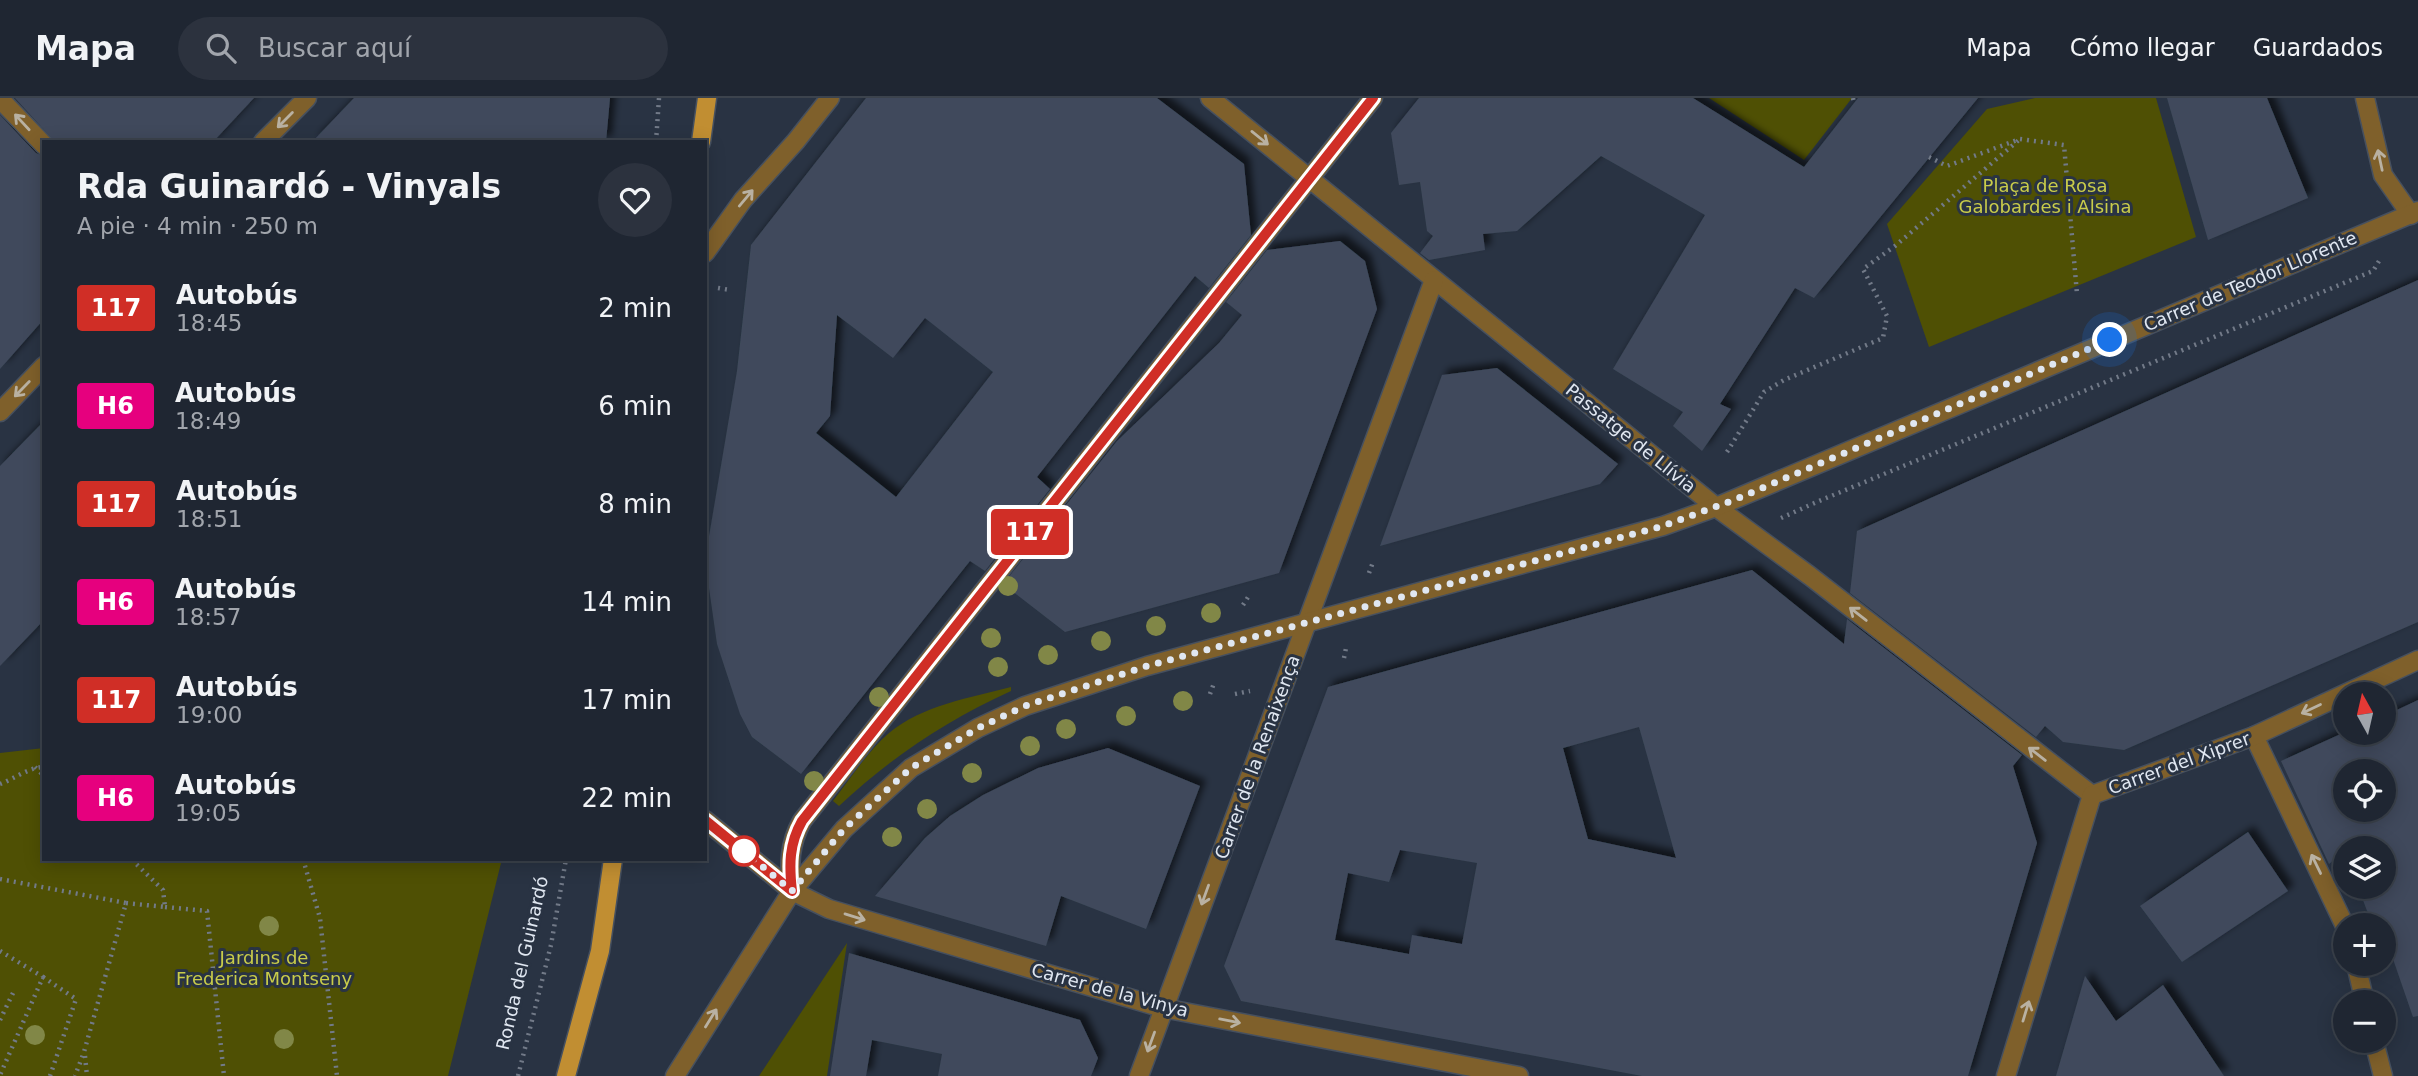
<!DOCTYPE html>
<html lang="es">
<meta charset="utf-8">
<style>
body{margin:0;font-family:"DejaVu Sans",sans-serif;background:#2c323e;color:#f1f3f6;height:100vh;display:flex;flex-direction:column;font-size:26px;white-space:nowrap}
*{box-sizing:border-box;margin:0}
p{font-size:23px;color:#a1a5ac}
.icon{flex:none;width:38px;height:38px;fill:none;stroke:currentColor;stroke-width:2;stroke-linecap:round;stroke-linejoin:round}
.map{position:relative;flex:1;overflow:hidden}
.side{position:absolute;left:42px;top:42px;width:665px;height:721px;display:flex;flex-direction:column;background:#1f2632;border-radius:0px;box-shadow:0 4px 18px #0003,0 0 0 2px #3c434d}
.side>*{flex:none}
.badge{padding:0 14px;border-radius:5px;font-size:24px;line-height:46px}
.needle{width:46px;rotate:352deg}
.controls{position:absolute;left:2333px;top:584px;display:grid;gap:14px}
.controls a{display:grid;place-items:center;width:63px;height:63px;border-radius:50%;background:#1f2632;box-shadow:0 4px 18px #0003,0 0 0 2px #3c434d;font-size:35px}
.you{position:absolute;width:35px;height:35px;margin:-18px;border:5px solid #fff;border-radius:50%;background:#1a73e8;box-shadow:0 0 0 10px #1a73e833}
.map>.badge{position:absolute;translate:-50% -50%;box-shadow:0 0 0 4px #fff}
.round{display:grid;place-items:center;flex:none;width:74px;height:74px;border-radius:37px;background:#2c323e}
.overview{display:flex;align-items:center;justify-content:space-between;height:119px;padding:0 35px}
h1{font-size:33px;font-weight:700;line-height:52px}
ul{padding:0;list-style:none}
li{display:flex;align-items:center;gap:21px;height:98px;padding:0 35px}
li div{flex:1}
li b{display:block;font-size:26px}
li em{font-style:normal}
li .badge{min-width:77px;font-weight:700;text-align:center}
header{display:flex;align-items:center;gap:42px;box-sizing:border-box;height:98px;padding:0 35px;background:#1f2632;border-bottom:2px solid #3c434d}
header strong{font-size:33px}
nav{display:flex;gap:38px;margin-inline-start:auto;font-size:24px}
.search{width:490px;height:63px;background:#2c323e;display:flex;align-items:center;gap:18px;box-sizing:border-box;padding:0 24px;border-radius:38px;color:#a1a5ac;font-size:26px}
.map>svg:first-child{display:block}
</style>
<header>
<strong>Mapa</strong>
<div class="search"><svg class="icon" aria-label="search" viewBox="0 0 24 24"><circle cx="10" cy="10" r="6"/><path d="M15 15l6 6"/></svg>Buscar aquí</div>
<nav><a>Mapa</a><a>Cómo llegar</a><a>Guardados</a></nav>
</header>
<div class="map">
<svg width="2418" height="978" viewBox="0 0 2418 978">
<defs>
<filter id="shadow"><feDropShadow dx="6" dy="-6" stdDeviation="3.5" flood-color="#0009"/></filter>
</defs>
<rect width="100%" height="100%" fill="#293343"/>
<g fill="#4f5004">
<path d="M1709,0H1852L1804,62Z"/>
<path d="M2035,0H2156L2196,139L1929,249L1887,126L1987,11Z"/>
<path d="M1011,589V593C947,622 890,660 839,708L833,703C851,680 867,654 889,635C923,607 969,600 1011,589Z"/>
<path d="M44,650V761H502L448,978H0V655Z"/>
<path d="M847,845L827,978H759Z"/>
</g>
<g fill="#3f4a5b" fill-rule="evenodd" filter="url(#shadow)">
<path d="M15,0H254L213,44H55Z"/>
<path d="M354,0H610L606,44H312Z"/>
<path d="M866,0H1157L1244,66L1251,137L1209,190L1195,178L1037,379L1050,391L985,473L970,463L801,676L752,639L740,616L717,546L705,462L737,273L751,147ZM837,217L893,260L925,220L993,274L896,399L816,335L830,318Z"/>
<path d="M1419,0H1693L1804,69L1858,0H1978L1814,200L1795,190L1720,306L1731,311L1702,353L1673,328L1683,314L1613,271L1705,117L1601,58L1517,133L1483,136L1485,152L1429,162L1420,155L1433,138L1427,133L1420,84L1399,87L1391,35Z"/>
<path d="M2167,0H2267L2308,100L2208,142Z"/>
<path d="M0,17L36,55L44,58V221L0,271Z"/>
<path d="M1340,143L1365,163L1377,211L1279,475L1065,534L1003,486L1117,343L1219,245L1242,217L1226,204L1267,152Z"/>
<path d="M2418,182V524L2124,652L2063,644L2045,628L2036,639L1850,495L1857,433Z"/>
<path d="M1497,270L1618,366L1600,386L1380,448L1442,277Z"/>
<path d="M44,323V522L0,568V368Z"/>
<path d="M1752,472L1844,546L1847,521L2022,657L2013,668L2037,745L1968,978H1642L1241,903L1224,868L1328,589ZM1639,629L1676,760L1588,741L1563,650ZM1400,752L1477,765L1462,846L1412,837L1409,856L1335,842L1348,775L1389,784Z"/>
<path d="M2418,602V918L2413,919L2384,835V828L2372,826L2358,789H2384V751H2345V775L2341,777L2334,762L2329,766L2281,663L2345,634L2384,635V618ZM2345,674H2384V712H2345Z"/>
<path d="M1108,650L1200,688L1146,831L1061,798L1046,848L875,798L925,740L950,718L983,697L1038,670Z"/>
<path d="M2248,734L2288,793L2182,864L2140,808Z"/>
<path d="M849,855L1080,922L1098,960L1091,978H938L942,956L872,942L866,978H830Z"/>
<path d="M2085,878L2116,923L2163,887L2224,978H2056Z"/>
</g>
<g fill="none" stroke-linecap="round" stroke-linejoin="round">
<g stroke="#46505f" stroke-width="21">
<g id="pedestrian">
<path d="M1310,81L1716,409"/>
<path d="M1306,527L1434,182"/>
</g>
</g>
<g stroke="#46505f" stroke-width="21">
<g id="minor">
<path d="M1210,0L1310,81"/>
<path d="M2365,0L2383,77L2411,117"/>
<path d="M0,1L44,47"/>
<path d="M263,44L307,0"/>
<path d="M705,155L743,102L796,43L830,0"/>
<path d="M0,314L44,268"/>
<path d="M1716,409L1810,478L2092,697"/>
<path d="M2254,638L2345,828"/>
<path d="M2092,697L2254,638L2418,562"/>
<path d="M705,722L792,793L829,811L1163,910L1519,978"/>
<path d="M792,793C789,767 789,746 802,723L1373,0"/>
<path d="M2356,866L2365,905"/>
<path d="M2374,943L2383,978"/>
<path d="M675,978L792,793L844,731L911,670L978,630L1025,608L1147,568L1663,428L1716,409L2418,113"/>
<path d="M1139,978L1306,527"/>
<path d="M2006,978L2092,697"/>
</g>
</g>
<g stroke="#46505f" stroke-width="21">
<g id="primary">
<path d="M701,44L707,0"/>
<path d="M566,978L600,853L613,761"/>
</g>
</g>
<g stroke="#727a88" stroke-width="4.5" stroke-dasharray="2 5" stroke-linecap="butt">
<path d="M1853,0L1854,5"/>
<path d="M656,44L659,0"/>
<path d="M1929,59L1947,68L2020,41L2064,47L2077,196"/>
<path d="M718,190L730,192"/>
<path d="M1727,354L1764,294L1784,282L1883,240L1887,218L1863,171L1895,148L2020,41"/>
<path d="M1781,420L1819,403L2373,173L2379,163"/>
<path d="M1369,475L1373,464"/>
<path d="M1243,507L1250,496"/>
<path d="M1344,560L1346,550"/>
<path d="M1210,596L1214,585"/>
<path d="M1235,596L1250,593"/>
<path d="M35,669L44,678"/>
<path d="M0,686C14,681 29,669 44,669"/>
<path d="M303,761L320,820L337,978"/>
<path d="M0,781L126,805L84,954L75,978"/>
<path d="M126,805L165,809L163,792L131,761"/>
<path d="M165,809L207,813L224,978"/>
<path d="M0,853L43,879L0,977"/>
<path d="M43,879L76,901L50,978"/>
<path d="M0,922L13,895"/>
<path d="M85,958L87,978"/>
<path d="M518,978L551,847L566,761"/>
</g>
<use href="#pedestrian" stroke="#7f602b" stroke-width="18"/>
<use href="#minor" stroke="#7f602b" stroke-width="18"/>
<use href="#primary" stroke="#c18e32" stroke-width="18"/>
</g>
<g fill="#818747">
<circle cx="1008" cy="488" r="10"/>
<circle cx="1211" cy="515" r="10"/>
<circle cx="1156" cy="528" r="10"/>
<circle cx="991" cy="540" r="10"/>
<circle cx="1101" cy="543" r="10"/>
<circle cx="1048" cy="557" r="10"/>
<circle cx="998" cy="569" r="10"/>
<circle cx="879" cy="599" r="10"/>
<circle cx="1183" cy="603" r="10"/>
<circle cx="1126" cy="618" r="10"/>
<circle cx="1066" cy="631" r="10"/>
<circle cx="1030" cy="648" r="10"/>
<circle cx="972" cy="675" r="10"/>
<circle cx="814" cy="683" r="10"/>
<circle cx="927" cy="711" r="10"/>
<circle cx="892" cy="739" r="10"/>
<circle cx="269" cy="828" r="10"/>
<circle cx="35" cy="937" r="10"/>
<circle cx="284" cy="941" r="10"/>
</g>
<defs><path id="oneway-shaft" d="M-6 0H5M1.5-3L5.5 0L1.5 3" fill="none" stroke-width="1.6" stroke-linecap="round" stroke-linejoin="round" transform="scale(1.75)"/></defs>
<g stroke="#b9b1a2">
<use href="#oneway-shaft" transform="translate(285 22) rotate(135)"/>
<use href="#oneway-shaft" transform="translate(22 24) rotate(-133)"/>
<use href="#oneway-shaft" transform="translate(1260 40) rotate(39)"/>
<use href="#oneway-shaft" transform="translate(2380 62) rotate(-102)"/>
<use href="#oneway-shaft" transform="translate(746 100) rotate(-50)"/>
<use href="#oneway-shaft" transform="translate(22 291) rotate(134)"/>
<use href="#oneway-shaft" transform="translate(1858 516) rotate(-142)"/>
<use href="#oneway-shaft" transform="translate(2311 611) rotate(155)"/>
<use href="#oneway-shaft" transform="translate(2037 656) rotate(-142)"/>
<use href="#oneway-shaft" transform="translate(2316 766) rotate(-116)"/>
<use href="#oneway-shaft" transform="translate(1205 797) rotate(110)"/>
<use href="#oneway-shaft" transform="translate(855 819) rotate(17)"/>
<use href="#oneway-shaft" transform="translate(2026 913) rotate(-73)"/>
<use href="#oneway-shaft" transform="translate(711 920) rotate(-58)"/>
<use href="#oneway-shaft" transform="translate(1230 923) rotate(11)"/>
<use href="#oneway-shaft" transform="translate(1151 944) rotate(110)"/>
</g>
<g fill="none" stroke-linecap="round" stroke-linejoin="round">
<g stroke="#fff" stroke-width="16">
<path id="line" d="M705,722L792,793C789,767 789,746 802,723L1373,0"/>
</g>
<use href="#line" stroke="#d02e26" stroke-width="10"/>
<path stroke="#e0e7f1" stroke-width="7" stroke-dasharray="0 12.6" d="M744,753L792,793L844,731L911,670L978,630L1025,608L1147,568L1663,428L1734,402L2110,242"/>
</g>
<circle fill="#fff" stroke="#d02e26" stroke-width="3.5" cx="744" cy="753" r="14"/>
<g text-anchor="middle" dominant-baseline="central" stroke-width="6" stroke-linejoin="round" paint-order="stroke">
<g font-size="18" fill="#c9cc4a" stroke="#293343">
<text x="2045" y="87">Plaça de Rosa<tspan x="2045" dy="21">Galobardes i Alsina</tspan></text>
<text x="264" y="859">Jardins de<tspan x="264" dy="21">Frederica Montseny</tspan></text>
</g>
<g font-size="18" fill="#e0e7f1" stroke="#293343">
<text transform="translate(2250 183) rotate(-23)">Carrer de Teodor Llorente</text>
<text transform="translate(1631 340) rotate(39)">Passatge de Llívia</text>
<text transform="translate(1257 659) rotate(-70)">Carrer de la Renaixença</text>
<text transform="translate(2179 665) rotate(-20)">Carrer del Xiprer</text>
<text transform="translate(522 865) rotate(-77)">Ronda del Guinardó</text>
<text transform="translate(1110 892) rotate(15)">Carrer de la Vinya</text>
</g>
</g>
</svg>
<div class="controls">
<a><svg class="needle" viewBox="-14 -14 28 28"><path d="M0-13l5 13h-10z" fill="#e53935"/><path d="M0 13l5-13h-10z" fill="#a1a5ac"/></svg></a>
<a><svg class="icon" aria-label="locate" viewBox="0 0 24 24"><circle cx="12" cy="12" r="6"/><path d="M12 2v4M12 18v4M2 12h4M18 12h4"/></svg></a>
<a><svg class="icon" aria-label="layers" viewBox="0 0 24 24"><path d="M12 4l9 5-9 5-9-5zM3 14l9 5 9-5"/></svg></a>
<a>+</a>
<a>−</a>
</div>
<div class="you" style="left:2110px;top:242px"></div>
<b class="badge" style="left:1030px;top:434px;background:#d02e26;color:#fff">117</b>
<section class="side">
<div class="overview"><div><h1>Rda Guinardó - Vinyals</h1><p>A pie · 4 min · 250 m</p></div><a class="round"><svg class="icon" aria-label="heart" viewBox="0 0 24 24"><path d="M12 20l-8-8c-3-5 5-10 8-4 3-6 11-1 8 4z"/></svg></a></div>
<ul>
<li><span class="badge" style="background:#d02e26;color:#fff">117</span><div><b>Autobús</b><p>18:45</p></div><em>2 min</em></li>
<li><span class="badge" style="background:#e6007e;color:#fff">H6</span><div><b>Autobús</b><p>18:49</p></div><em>6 min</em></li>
<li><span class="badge" style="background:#d02e26;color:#fff">117</span><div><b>Autobús</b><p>18:51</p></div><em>8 min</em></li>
<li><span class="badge" style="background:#e6007e;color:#fff">H6</span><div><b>Autobús</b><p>18:57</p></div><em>14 min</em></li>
<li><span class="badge" style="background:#d02e26;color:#fff">117</span><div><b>Autobús</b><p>19:00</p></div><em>17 min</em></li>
<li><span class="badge" style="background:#e6007e;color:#fff">H6</span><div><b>Autobús</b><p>19:05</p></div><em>22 min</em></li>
</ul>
</section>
</div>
